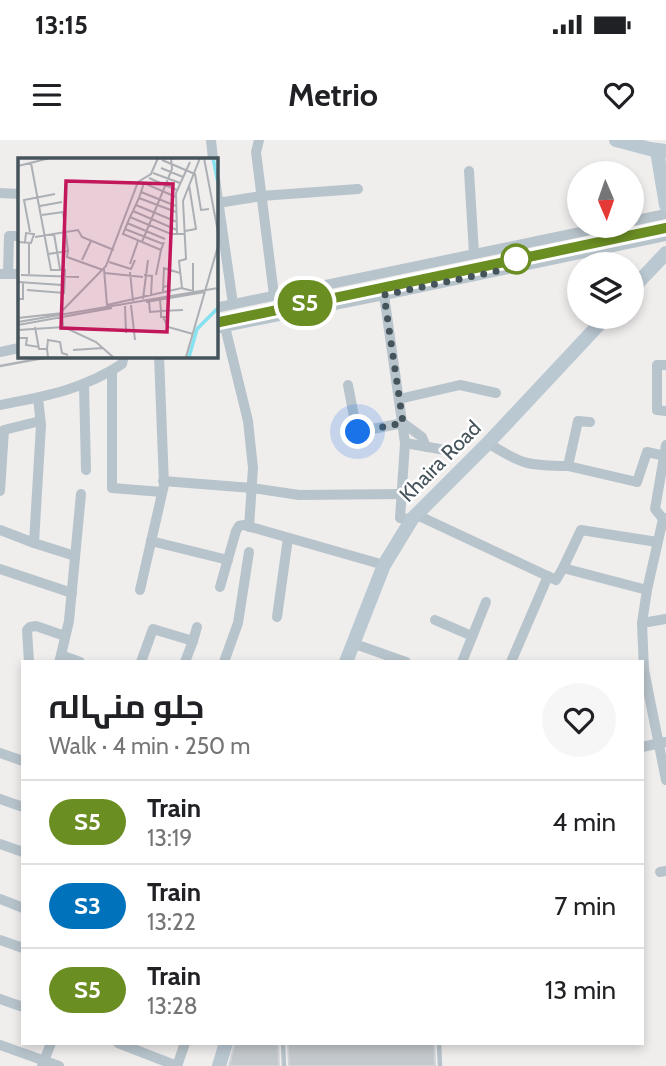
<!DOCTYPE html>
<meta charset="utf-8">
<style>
body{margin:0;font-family:Cabin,Cairo,sans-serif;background:#f6f6f6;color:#202124;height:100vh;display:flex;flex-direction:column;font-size:26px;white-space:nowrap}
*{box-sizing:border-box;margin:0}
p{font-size:23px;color:#757577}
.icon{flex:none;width:38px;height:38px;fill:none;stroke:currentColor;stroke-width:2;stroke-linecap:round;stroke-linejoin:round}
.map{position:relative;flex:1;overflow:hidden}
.sheet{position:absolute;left:21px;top:520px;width:623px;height:385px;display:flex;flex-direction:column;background:#fff;border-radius:0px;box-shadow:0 4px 10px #0003}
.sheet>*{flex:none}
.badge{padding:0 14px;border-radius:23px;font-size:24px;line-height:46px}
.needle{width:46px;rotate:178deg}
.buttons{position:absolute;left:567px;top:21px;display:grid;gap:14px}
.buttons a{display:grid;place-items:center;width:77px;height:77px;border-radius:50%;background:#fff;box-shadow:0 4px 10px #0003;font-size:35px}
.you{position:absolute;width:35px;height:35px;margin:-18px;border:5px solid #fff;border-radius:50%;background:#1a73e8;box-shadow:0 0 0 10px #1a73e833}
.map>.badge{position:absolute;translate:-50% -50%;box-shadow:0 0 0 4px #fff}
.round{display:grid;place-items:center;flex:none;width:74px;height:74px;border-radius:37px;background:#f6f6f6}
.summary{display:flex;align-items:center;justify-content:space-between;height:119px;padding:0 28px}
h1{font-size:33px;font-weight:700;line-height:52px}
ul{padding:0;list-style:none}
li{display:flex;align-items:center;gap:21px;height:84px;padding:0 28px;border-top:2px solid #e0e0e0}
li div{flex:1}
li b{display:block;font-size:26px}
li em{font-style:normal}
li .badge{min-width:77px;font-weight:700;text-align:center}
.status{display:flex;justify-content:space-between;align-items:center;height:49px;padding:0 35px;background:#fff;direction:ltr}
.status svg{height:19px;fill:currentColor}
header{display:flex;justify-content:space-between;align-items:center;height:91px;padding:0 28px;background:#fff;font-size:32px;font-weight:700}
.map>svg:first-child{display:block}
</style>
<div class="status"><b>13:15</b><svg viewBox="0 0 49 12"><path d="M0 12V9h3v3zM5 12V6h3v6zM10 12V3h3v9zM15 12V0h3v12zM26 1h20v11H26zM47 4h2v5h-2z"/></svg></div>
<header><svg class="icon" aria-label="menu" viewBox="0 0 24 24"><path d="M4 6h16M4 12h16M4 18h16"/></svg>Metrio<svg class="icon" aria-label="heart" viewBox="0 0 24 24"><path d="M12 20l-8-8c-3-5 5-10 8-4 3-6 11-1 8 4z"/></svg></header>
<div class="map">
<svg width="666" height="926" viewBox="0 0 666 926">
<rect width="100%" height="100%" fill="#f0eded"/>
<g fill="#c4c9cd" stroke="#d1d4d9" stroke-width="2">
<path d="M235,903H278L279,926H229Z"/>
<path d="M288,903H434L435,926H289Z"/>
</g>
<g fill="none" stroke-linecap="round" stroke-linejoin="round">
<g stroke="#b8c4cb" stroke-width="4.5">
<path d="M283,903L284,926"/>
<path d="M439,903L440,926"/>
</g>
<g stroke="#b8c4cb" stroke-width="10">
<path d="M211,0L213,19"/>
<path d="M259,0L256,12L274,155"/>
<path d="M469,31L474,114"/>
<path d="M215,39L233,164"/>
<path d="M0,53L19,54"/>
<path d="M218,63L261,56L358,49"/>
<path d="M632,81L666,74"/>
<path d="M0,134H19"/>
<path d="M8,134L9,96H19"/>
<path d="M384,155L666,96"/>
<path d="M215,168L609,86"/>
<path d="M225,187L248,281L253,328L249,387"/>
<path d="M215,189L384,155L405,303L400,378L412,379"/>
<path d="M0,212L19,208"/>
<path d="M666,225H657V270L666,271"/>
<path d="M112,231V348L162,352"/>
<path d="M84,245L86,330"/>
<path d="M348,245L357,292L403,283L422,297L426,307"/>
<path d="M399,259L460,245L496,253"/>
<path d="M0,265C46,256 82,250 122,224L124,215"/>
<path d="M405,303L451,311"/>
<path d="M488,303C521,324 528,326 568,326L578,281L590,282"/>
<path d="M666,305L655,369L663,379L666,378"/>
<path d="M568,326L637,342L647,312L666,316"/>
<path d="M163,341L252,348L299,355L403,354"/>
<path d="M0,351L4,290L40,281"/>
<path d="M417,375L556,440L563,428L647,450L642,483L666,479"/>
<path d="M0,390L34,403L41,285L38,258"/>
<path d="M151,401L228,420"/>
<path d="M34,403L75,416"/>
<path d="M563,428L581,390L657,402"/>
<path d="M0,429L72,453"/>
<path d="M220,447L236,391L239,386L244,385L384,425"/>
<path d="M140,450L164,345L159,215"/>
<path d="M647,450L663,379"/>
<path d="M277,477L288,398"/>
<path d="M435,480L472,496"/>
<path d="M642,483L644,530L666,640"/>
<path d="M352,503L406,522"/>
<path d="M61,515L69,481L81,354"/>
<path d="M29,522L27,490L30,487L36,486L65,496"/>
<path d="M59,522L61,515L80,522"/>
<path d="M141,522L153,489L193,501L197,487"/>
<path d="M185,522L193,501"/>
<path d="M224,522L238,483L249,412"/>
<path d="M462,522L486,462"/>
<path d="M511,522L548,436"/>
<path d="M642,607L665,602"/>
<path d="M0,613L23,621"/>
<path d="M0,659L23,667"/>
<path d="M0,704L23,712"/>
<path d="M660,732L666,731"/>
<path d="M0,759L23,768"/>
<path d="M0,800L23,808"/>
<path d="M0,859L23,867"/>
<path d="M118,903L177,926L185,903"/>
<path d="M0,905L59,926"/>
<path d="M42,926L51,903"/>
</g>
<g stroke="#bac8d2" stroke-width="14">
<path d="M616,0L650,9L665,11"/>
<path d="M657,11L666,65"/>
<path d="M632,149L666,113"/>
<path d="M346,522L384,425L412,379L488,303L606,177"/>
<path d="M219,926L226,903"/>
</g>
<g stroke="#afb3b8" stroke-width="2.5">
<path d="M215,183L666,88"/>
<path d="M0,226L60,215"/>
</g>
</g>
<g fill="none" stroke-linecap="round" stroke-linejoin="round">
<g stroke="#fff" stroke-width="16">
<path id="line" d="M215,183L666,88"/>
</g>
<use href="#line" stroke="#6b8e23" stroke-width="10"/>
<path stroke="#45535b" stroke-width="7" stroke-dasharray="0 12.6" d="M358,292L403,283L384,155L512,128L516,119"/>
</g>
<circle fill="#fff" stroke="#6b8e23" stroke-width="3.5" cx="516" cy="119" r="14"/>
<g text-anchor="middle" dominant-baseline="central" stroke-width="5" stroke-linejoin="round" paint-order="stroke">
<g font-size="21" fill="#45535b" stroke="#fff">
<text transform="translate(440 321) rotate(-45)">Khaira Road</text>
</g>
</g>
<g transform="translate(18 18)">
<rect width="200" height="200" fill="#f0eded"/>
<path fill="none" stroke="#84e3ef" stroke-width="3.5" d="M195,0L200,25M171,199L179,171L200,150"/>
<path fill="none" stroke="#acafb3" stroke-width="2" d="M153,0L154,11L131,67L153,76H167M186,0L200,74M144,2L177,16L183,52L191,51M13,5L30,96L50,93L49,99L85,112M0,8L32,0M143,10L165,19M135,15L162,25M131,20L159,32M123,34L158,48M121,40L158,54M118,47L159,64M22,48L44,44M115,53L159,72M45,54L50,93M24,57L45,54M112,59L131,67L124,84L105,76L112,59L115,53L121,40L126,25L158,39M109,65L147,81M107,71L145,86M167,73L178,71L171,27M12,74L6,42L37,36M36,76L42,111M159,76L158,35L172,4M17,79L60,72L64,79L96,92M0,84L13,85L16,76L8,75L7,84M124,84L143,92L146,84M64,102L73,83M91,104L113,111L117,102M112,106L120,83M86,111L89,147L164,130L161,103L168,101L165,43L182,0M112,114L115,143M87,115L125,119M11,116V85M3,117L61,119M126,117L134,118L133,137M138,117L143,92M0,124L44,127M145,129L150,128L152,112M163,130L175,133V105M9,132L46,135L47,112H33L30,96M145,133L146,110L162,115M0,141H5V124M125,141L130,102M142,142L143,153L165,152M128,144L187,134M131,144L132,154L143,153V159H149V153M113,147L117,182M107,148L108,175M145,159L150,169L175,176M0,160L45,155M0,164L200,130M0,167L94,150M17,169L21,191H29L30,199M45,169L44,153L88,108L120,24L133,16L140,0M0,172L46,169L78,184L95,199M0,180H9L8,187L21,189M29,191L30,182L42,184L44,195L50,197M55,192L85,190M168,199L200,88"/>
<path fill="#c2185b" fill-opacity="0.15" stroke="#c2185b" stroke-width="3.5" d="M48,23L155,26L149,174L43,170Z"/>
<rect width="200" height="200" fill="none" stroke="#45535b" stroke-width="3.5"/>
</g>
</svg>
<div class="buttons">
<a><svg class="needle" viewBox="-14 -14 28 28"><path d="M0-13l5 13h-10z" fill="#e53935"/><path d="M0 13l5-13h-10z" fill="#757577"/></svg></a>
<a><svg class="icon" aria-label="layers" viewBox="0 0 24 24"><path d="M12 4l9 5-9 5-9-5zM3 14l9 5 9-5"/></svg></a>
</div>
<div class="you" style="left:358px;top:292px"></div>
<b class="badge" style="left:305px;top:163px;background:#6b8e23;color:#fff">S5</b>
<section class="sheet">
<div class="summary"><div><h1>جلو منہالہ</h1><p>Walk · 4 min · 250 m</p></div><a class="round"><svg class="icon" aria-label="heart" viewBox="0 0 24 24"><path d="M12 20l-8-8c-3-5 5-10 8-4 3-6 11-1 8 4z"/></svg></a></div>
<ul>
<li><span class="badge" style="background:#6b8e23;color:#fff">S5</span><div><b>Train</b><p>13:19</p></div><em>4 min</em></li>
<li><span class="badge" style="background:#0072bc;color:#fff">S3</span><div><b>Train</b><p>13:22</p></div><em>7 min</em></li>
<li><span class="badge" style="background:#6b8e23;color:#fff">S5</span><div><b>Train</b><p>13:28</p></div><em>13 min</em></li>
</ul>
</section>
</div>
